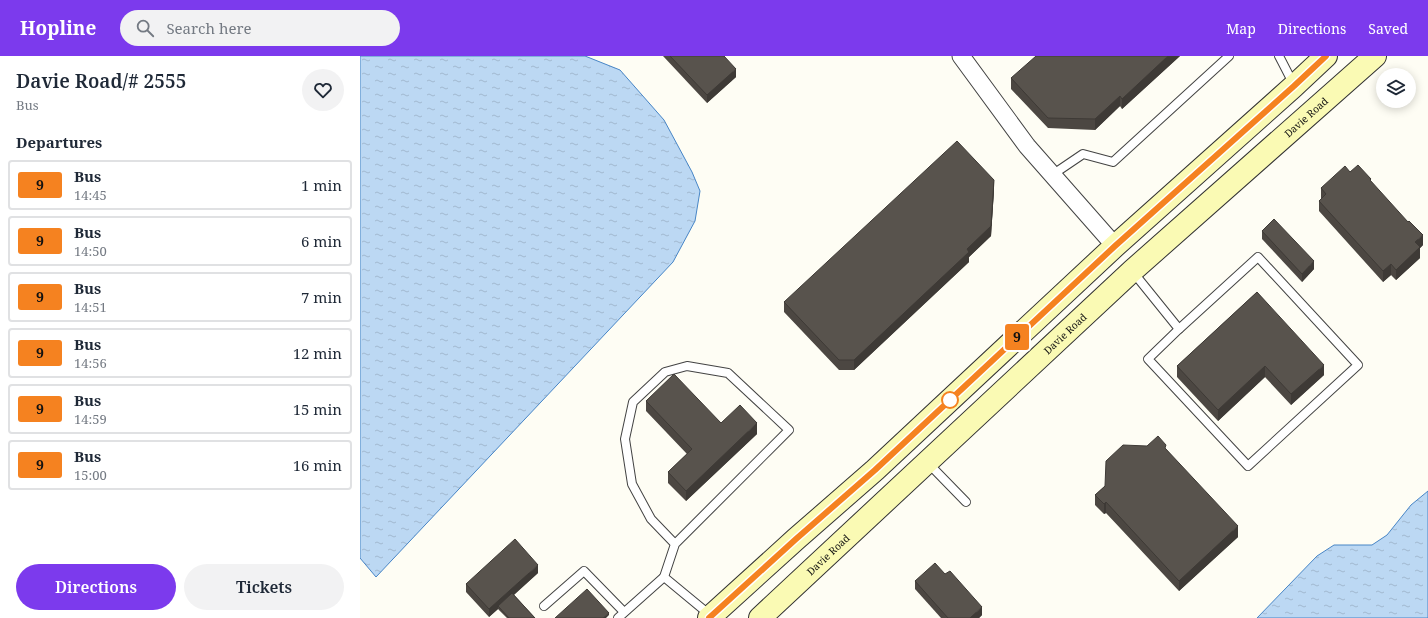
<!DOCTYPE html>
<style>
body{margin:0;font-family:"Noto Serif",serif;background:#f2f2f3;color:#1f2937;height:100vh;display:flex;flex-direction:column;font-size:15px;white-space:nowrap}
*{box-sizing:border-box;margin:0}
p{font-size:13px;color:#747a83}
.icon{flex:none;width:22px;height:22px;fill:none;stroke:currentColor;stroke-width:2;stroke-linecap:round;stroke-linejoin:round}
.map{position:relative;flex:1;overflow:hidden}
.side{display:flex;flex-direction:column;background:#fff;width:360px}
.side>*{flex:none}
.badge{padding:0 8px;border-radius:3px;font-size:14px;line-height:26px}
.controls{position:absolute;left:1016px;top:12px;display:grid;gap:8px}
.controls a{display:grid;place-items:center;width:40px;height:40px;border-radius:50%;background:#fff;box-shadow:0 2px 10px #0003;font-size:20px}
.map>.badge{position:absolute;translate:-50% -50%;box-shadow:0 0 0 2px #fff}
h2{padding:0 16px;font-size:15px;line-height:36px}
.round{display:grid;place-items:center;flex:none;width:42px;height:42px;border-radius:21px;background:#f2f2f3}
.head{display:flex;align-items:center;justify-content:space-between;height:68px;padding:0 16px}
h1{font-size:19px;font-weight:600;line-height:30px}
.cta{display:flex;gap:8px;margin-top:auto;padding:8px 16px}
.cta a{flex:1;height:46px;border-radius:24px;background:#7c3aed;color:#fff;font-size:16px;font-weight:600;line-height:46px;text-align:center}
.cta a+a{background:#f2f2f3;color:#1f2937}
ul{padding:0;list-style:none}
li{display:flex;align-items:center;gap:12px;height:50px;margin:0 8px 6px;padding:0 8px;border:2px solid #e0e1e3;border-radius:4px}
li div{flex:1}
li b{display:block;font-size:15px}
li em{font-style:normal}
li .badge{min-width:44px;font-weight:700;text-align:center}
header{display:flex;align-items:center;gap:24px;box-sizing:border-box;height:56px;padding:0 20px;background:#7c3aed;color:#fff}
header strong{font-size:19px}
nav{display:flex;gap:22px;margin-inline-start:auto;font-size:14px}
.search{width:280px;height:36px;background:#f2f2f3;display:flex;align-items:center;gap:10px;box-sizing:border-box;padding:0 14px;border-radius:22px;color:#747a83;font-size:15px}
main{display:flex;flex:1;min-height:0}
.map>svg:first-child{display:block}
</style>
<header>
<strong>Hopline</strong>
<div class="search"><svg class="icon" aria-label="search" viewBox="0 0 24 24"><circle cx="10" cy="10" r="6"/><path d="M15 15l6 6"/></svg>Search here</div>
<nav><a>Map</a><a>Directions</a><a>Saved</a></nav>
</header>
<main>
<section class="side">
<div class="head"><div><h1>Davie Road/# 2555</h1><p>Bus</p></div><a class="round"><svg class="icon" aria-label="heart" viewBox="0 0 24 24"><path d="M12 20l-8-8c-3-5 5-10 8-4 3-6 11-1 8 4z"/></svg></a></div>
<h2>Departures</h2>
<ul>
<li><span class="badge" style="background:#f58220;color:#111">9</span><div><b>Bus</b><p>14:45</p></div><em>1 min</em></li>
<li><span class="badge" style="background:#f58220;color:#111">9</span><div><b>Bus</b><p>14:50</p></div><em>6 min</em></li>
<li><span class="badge" style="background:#f58220;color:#111">9</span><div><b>Bus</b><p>14:51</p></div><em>7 min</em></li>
<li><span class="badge" style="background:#f58220;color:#111">9</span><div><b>Bus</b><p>14:56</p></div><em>12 min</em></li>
<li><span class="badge" style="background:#f58220;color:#111">9</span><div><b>Bus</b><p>14:59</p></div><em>15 min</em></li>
<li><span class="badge" style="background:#f58220;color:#111">9</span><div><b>Bus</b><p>15:00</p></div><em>16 min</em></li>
</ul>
<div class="cta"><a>Directions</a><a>Tickets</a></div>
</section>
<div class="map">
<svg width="1068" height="562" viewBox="0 0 1068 562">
<defs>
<pattern id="water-ripples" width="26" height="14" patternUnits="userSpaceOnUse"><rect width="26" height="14" fill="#bcd8f3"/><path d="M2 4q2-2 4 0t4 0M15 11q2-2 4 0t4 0" fill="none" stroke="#a1b8cf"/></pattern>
</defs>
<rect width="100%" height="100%" fill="#fefdf4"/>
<g fill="url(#water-ripples)" stroke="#4785c6">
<path d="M0,0H225L260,14L304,64L332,116L340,135L335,165L313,206L16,521L0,502Z"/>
<path d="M1068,435V562H897L957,500L974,489H1012L1027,479L1051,449Z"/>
</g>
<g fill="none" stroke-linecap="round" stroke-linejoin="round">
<g stroke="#434343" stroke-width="10">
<g id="service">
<path d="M919,0L934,29"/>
<path d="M692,119L723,98L753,106L869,0"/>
<path d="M898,201L998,309L888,410L788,303L819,273Z"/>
<path d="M773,216L819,273"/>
<path d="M568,407L606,446"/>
<path d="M304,521L315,488L429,374L368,317L327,310L305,316L273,346L265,383L272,428L291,463L315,488"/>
<path d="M184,550L224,515L264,556"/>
<path d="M258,562L304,521L350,559"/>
</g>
</g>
<g stroke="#434343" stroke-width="19">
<path id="minor" d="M601,0L667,90L755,190"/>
</g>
<g stroke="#323232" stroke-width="24">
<g id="secondary">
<path d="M349,562L436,483L515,414L755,190L934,30L966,0"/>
<path id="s1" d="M400,562L772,215L1015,0"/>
</g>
</g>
<use href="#service" stroke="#fff" stroke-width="8"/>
<use href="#minor" stroke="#fff" stroke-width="17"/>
<use href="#secondary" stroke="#fafab4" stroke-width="22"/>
</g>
<g fill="#4c4742">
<path d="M303,0H364L376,21L347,47Z"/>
<path d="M820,0L762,53L760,50L735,74L688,72L651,33V22Z"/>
<path d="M990,116L1011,126L1063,189L1060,192V202L1036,224L1031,219L1023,226L959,155V145L961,143V132Z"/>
<path d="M634,134L631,180L609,201V206L494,314H479L424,256V246Z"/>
<path d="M902,175L954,213L942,226L902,183Z"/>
<path d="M897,236L964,319L931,349L905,321L858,365L817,321V310Z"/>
<path d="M286,345L361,367L397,378L326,445L308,427V416L327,398L286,355Z"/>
<path d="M806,393L878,481L819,535L746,457L744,458L735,449V439L745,430Z"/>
<path d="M178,517L154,539L175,562H147L138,553L129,561L106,536V528Z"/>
<path d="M555,525L622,559L619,562H581L555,533Z"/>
</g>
<g fill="#3e3a36">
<path d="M808,0H820L762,53V43Z"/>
<path d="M376,13V21L347,47V39Z"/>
<path d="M760,40V50L735,74V63Z"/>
<path d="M634,124V134L631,180L609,201V206L494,314V304L607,193Z"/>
<path d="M1063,179V189L1060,192V202L1036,224V214L1055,186Z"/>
<path d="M954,205V213L942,226V218Z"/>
<path d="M1031,208V219L1023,226V215Z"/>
<path d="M964,309V319L931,349V338Z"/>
<path d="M905,310V321L858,365V354Z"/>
<path d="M397,367V378L326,445V435Z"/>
<path d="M746,446V457L744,458V448Z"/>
<path d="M878,470V481L819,535V525Z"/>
<path d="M178,509V517L140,551L138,550V553L129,561V553Z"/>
<path d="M622,551V559L619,562H610Z"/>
<path d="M249,557V559L246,562H243Z"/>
</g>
<g fill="#58534d" stroke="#3e3a36">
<path d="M310,0H364L376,13L347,39Z"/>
<path d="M676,0H808L762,43L760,40L735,63L688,62L651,22Z"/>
<path d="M597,85L634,124L631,170L607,193L609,196L494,304H479L424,246Z"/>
<path d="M998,109L1011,123L1010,124L1048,166L1049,165L1063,179L1055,186L1060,191L1036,214L1031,208L1023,215L959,145L966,138L961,132L985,110L990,116Z"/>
<path d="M914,163L954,205L942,218L902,175Z"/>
<path d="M897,236L964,309L931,338L905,310L858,354L817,310Z"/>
<path d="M314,318L361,367L380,349L397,367L326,435L308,416L332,393L286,345Z"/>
<path d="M798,380L806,389L805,392L878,470L819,525L746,446L744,448L735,439L745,430L746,405L763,389L787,390Z"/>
<path d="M155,483L178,509L129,553L106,528Z"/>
<path d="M575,507L585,518L590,515L622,551L610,562H588L555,525Z"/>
<path d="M227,533L249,557L243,562H195Z"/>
<path d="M152,537L175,562H149L138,550Z"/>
</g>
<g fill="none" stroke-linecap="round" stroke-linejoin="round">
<g stroke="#fff" stroke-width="9">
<path id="line" d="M349,562L436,483L515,414L755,190L934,30L966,0"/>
</g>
<use href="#line" stroke="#f58220" stroke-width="6"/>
</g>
<circle fill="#fff" stroke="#f58220" stroke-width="2" cx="590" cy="344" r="8"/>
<g text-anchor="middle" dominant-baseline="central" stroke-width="4" stroke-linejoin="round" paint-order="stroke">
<g font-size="10" fill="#101010" stroke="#fff">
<text stroke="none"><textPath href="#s1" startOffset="741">Davie Road</textPath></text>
<text stroke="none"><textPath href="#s1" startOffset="417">Davie Road</textPath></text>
<text stroke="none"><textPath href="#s1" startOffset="93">Davie Road</textPath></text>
</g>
</g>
</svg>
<div class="controls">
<a><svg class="icon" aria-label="layers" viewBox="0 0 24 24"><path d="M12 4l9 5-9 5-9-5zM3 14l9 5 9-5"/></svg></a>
</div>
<b class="badge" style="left:657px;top:281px;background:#f58220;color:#111">9</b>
</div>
</main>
